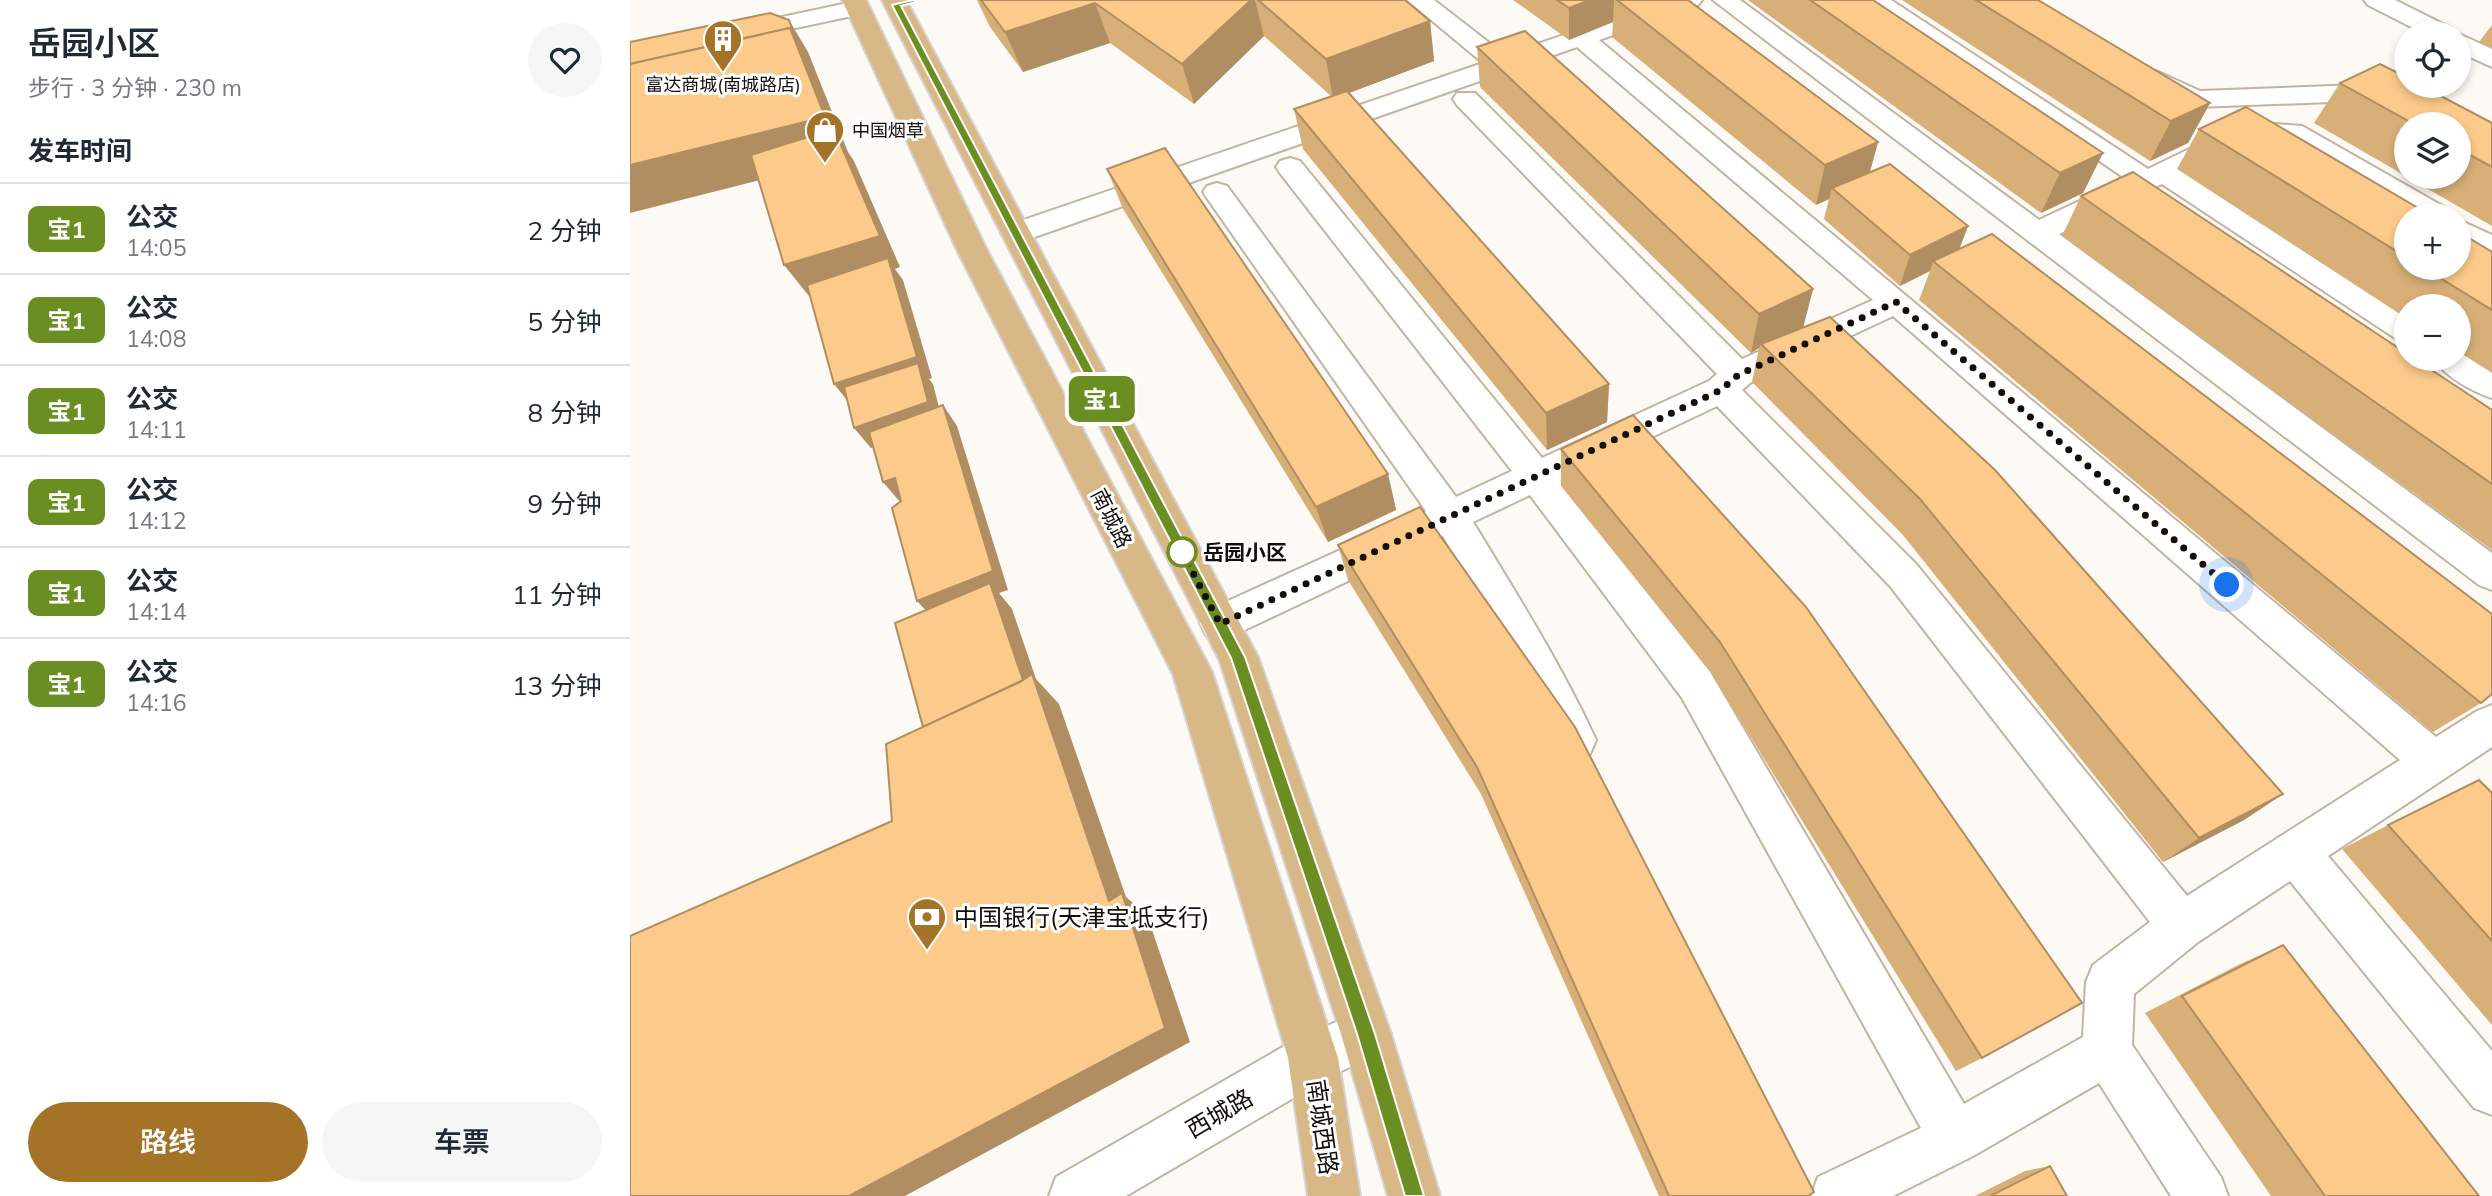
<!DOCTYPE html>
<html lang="zh">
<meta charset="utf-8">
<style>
body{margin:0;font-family:Mulish,"Noto Sans SC",sans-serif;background:#f6f6f7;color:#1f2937;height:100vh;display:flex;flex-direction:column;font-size:26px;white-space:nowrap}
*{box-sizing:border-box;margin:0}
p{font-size:23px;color:#747a83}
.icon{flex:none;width:38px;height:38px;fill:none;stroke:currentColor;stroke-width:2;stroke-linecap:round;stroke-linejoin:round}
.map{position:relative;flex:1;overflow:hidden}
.side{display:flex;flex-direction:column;background:#fff;width:630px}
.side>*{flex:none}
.badge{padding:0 14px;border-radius:10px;font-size:24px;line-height:46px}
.buttons{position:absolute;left:1764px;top:21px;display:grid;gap:14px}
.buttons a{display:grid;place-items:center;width:77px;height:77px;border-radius:50%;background:#fff;box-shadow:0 4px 10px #0003;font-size:35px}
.you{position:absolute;width:35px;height:35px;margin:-18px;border:5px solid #fff;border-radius:50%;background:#1a73e8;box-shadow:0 0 0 10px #1a73e833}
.map>.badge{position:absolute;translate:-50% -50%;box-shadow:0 0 0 4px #fff}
h2{padding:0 28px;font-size:26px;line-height:63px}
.round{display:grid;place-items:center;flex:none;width:74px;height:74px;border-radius:37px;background:#f6f6f7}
.summary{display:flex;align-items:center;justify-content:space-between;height:119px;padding:0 28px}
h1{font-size:33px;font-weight:600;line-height:52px}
.action{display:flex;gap:14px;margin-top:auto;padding:14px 28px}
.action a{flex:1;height:80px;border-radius:42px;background:#a47328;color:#fff;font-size:28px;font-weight:600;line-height:80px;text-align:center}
.action a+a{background:#f6f6f7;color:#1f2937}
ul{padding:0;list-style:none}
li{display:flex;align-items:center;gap:21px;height:91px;padding:0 28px;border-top:2px solid #e0e1e3}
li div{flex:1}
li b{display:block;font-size:26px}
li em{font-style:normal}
li .badge{min-width:77px;font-weight:700;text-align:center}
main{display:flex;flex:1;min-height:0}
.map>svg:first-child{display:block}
</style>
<main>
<section class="side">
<div class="summary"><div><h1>岳园小区</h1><p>步行 · 3 分钟 · 230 m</p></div><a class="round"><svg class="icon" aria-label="heart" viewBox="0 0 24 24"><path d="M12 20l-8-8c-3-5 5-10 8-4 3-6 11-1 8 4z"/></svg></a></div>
<h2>发车时间</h2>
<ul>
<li><span class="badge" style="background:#6b8e23;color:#fff">宝1</span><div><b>公交</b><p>14:05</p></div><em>2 分钟</em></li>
<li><span class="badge" style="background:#6b8e23;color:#fff">宝1</span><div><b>公交</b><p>14:08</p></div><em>5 分钟</em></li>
<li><span class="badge" style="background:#6b8e23;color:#fff">宝1</span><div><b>公交</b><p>14:11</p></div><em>8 分钟</em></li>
<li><span class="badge" style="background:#6b8e23;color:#fff">宝1</span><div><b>公交</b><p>14:12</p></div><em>9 分钟</em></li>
<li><span class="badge" style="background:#6b8e23;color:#fff">宝1</span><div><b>公交</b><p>14:14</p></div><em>11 分钟</em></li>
<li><span class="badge" style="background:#6b8e23;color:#fff">宝1</span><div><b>公交</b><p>14:16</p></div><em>13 分钟</em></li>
</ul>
<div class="action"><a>路线</a><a>车票</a></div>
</section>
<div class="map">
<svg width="1862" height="1196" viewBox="0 0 1862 1196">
<rect width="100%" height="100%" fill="#fdf9f5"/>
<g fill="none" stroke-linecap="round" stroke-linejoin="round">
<g stroke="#c3b4a1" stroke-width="4">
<g id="minor">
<path d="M777,0H804L875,55L1037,0H1072L1068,5L969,40L1806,737L1847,711L1862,705V747L1698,856L1862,1051V1115L1844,1108L1660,881L1568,942L1504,994L1502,1045L1591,1177L1598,1196H1541L1469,1083L1343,1156L1263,1196H1181L1188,1177L1291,1128L1052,698L900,495L843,522C886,593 931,664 966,740L960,754L945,759L930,754L893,677L813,536L604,635L590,640L576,635L570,623L576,611L796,511L577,198L573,192L577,186L587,183L597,186L826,497L882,471L650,173L646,167L650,161L660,158L670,161L912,458L1079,381L1087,374L827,105L823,99L827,93H845L1112,359L1243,300L947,47L396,240L386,243L376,240L371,233L376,226L853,63ZM1263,316L1770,760L1557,896L1286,564L1112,390L1120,383ZM1087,406L1260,586L1520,922L1463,965L1456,982L1453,1037L1334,1104L1080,672L930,481Z"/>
<path d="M1083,0H1110L1409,220L1496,179L1233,0H1261L1518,169L1611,124L1621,122L1672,126L1816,208L1820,215H1785L1656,140L1625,138L1554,173L1776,315V341L1765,338L1532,184L1429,234L1862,553V590L1849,585Z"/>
<path d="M1734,0H1765L1821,28L1824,33H1793L1738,5Z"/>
<path d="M227,1L236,3L239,8L236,13L110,40L101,38L98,33L101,28Z"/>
<path d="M1829,34L1862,49V67L1829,52Z"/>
<path d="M1526,71L1570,91L1755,84L1764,86L1768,92L1764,98L1755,100L1566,107L1517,85L1513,79L1517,73Z"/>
<path d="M1829,220L1862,235V258L1829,242Z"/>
<path d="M1829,350L1862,370V398C1843,392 1814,376 1804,359H1829Z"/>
<path d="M736,1009L753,1017L761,1034L753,1051L701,1076L496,1196H419L426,1177L665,1040Z"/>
</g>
</g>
<g stroke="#d5d4d3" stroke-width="4">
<g id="major">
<path d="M212,0H236L357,250L582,672L708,1058L730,1196H678L658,1058L543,674L327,250Z"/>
<path d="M252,0H276L628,657L761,1034L810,1196H758L711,1034L589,659Z"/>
</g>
</g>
<use href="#minor" fill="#fff" fill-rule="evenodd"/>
<use href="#major" fill="#d8b886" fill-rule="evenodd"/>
</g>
<g fill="#d9af78" fill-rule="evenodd">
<path d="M347,0H775L800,21L804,61L719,93L979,384L977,422L917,450L673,149L664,109L701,96L634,36L564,104L480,43L393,72L360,27Z"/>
<path d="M883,0H1058L1248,142L1240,172L1338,226L1329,249L1851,703L1803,732L1289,300L1300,271L1270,286L1194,219L1199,199L1186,205L982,37L983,22L939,40Z"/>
<path d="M1118,0H1243L1473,153L1453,193L1411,213Z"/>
<path d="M1272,0H1408L1580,103L1558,143L1520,161Z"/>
<path d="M1862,25V48L1849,42Z"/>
<path d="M847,47L1183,289L1173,327L1653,794L1614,820L1533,862L1273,535L1122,382L1129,348L1121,353L850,87Z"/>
<path d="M1710,83L1862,123V226L1684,123ZM1776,124H1829V177H1776Z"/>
<path d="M1569,129L1776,215V268H1829L1862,252V373L1829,352V306H1776V318L1547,169Z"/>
<path d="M477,169L758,474L766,510L698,542L493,209Z"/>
<path d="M1451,196L1862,410V550L1432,236Z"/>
<path d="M1003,415L1352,1058L1326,1071L1082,674L931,486V449Z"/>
<path d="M708,545L1178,1196H1029L851,794L718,580Z"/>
<path d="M1862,793V1025L1712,849L1758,825Z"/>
<path d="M1653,945L1849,1196H1641L1515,1013L1610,964Z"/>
<path d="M1420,1166L1437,1196H1345L1395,1171Z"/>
</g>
<g fill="#b08e61">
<path d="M621,0H625L634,36L564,104L552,64Z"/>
<path d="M960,0H984L983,22L939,40V8Z"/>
<path d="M465,3L480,43L393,72L375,32Z"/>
<path d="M159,20L178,52L218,152L224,161L270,267L265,269L273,280L302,378L299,379L303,384L313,423L241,448L224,428L221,405L204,384L262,270L179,296L154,265L217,158L0,213V165Z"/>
<path d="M800,21L804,61L703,99L696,59Z"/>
<path d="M1580,103L1558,143L1520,161L1541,121Z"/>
<path d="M1248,142L1237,182L1202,188L1199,199L1186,205L1195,165Z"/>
<path d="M1473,153L1453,193L1411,213L1430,173Z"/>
<path d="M1338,226L1326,258L1303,261L1300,271L1270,286L1280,255Z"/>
<path d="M1183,289L1173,328L1131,344L1129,348L1121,353L1129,314Z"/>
<path d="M979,384L977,422L917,450L916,413Z"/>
<path d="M313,405L327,426L378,590L369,593L382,609L406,679L429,704L496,897L517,915L560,1042L275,1196H219L479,901L304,619L287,601Z"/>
<path d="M758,474L766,510L698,542L686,507Z"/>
<path d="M265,478L281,497L270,502L253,482Z"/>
<path d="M1653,794L1614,820L1533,862L1569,838Z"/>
</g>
<g fill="#fccb8b" stroke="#b08e61" stroke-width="2">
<path d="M351,0H621L552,64L465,3L375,32Z"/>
<path d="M628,0H775L800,21L696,59Z"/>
<path d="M927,0H960L939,8Z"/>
<path d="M987,0H1058L1248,142L1195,165Z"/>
<path d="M1180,0H1243L1473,153L1430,173Z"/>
<path d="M1346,0H1408L1580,103L1541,121Z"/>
<path d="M140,13L159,20L165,37L160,28L0,64V42Z"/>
<path d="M160,28L195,117L0,165V64Z"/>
<path d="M895,31L1183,289L1129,314L847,47Z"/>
<path d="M1750,64L1776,77V86H1792L1862,123V167L1829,149V124H1784L1710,83Z"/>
<path d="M717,91L979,384L916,413L664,109Z"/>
<path d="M1616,107L1800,215H1776V257L1569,129Z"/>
<path d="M204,129L250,236L154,265L121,155Z"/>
<path d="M535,148L758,474L686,507L477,169Z"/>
<path d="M1260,164L1338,226L1280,255L1202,188Z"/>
<path d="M1503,172L1776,353V359H1785L1862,410V484L1451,196Z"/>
<path d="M1829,232L1862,252V310L1794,268H1829Z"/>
<path d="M1362,234L1862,614V694L1851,703L1303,261Z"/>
<path d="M258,258L287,357L204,384L177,285Z"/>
<path d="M1200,317L1365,470L1653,794L1569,838L1290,499L1131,344Z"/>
<path d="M288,363L298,402L224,428L214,387Z"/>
<path d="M313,405L363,571L287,601L262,508L271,501L265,478L253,482L239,432Z"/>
<path d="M1003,415L1176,607L1452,1003L1352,1058L1090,642L931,449Z"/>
<path d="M790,507L945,727L1184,1192L1178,1196H1039L847,767L708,545Z"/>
<path d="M360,583L393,680L293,727L265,623Z"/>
<path d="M402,674L479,901L492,893L535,1028L219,1196H0V936L262,821L256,744L390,682Z"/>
<path d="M1849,780L1862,793V941L1758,825Z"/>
<path d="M1653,945L1849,1196H1695L1552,996Z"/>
<path d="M1420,1166L1437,1196H1360Z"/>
</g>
<path fill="#6b8e23" stroke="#fff" stroke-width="2" d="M283,0L286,2L271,6L615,657L745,1034L794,1196H775L727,1034L601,658L262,5Z"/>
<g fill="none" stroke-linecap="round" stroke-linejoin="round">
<path stroke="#130e08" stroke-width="7" stroke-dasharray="0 12.6" d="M552,552L590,624L1091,390L1108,375L1266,302L1597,585"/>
</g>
<defs>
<g id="building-pin" transform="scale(2.0125)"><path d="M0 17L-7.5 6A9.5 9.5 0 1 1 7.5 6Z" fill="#a47328" stroke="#fff"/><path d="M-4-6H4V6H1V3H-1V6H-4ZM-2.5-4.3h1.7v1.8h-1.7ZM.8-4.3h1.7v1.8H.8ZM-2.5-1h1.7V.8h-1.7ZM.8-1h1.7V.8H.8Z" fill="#fff"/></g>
<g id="shop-pin" transform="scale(2.0125)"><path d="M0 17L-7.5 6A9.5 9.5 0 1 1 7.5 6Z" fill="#a47328" stroke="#fff"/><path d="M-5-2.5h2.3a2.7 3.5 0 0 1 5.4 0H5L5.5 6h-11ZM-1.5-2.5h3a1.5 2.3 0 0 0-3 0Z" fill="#fff"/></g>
<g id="bank-pin" transform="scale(2.0125)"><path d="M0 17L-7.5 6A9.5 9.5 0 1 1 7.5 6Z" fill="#a47328" stroke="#fff"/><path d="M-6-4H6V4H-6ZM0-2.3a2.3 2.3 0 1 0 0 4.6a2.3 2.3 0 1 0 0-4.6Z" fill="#fff"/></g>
</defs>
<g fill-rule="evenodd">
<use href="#building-pin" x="93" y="39"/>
<use href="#shop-pin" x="195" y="130"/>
<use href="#bank-pin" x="297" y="917"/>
</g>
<circle fill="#fff" stroke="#6b8e23" stroke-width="3.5" cx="552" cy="552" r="14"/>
<g text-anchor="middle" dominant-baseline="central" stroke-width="6" stroke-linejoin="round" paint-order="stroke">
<g font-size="18" fill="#130e08" stroke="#fff">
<text x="93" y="84">富达商城(南城路店)</text>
<text x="222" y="130" text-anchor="start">中国烟草</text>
</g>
<g font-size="21" fill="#130e08" stroke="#fff">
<text transform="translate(482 518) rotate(63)">南城路</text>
</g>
<g font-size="21" font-weight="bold" fill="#130e08" stroke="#fff" text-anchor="start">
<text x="573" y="552">岳园小区</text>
</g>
<g font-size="24" fill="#130e08" stroke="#fff" text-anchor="start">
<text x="324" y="917">中国银行(天津宝坻支行)</text>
</g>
<g font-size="24" fill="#130e08" stroke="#fff">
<text transform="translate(589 1113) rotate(-30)">西城路</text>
<text transform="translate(693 1127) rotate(82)">南城西路</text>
</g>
</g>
</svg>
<div class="buttons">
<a><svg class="icon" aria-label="locate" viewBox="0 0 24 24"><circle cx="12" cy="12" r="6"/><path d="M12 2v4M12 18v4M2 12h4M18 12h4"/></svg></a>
<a><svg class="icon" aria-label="layers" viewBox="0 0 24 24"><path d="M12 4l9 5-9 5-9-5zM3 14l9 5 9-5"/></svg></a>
<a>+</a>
<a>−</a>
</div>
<div class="you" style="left:1597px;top:585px"></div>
<b class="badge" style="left:472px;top:399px;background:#6b8e23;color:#fff">宝1</b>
</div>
</main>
